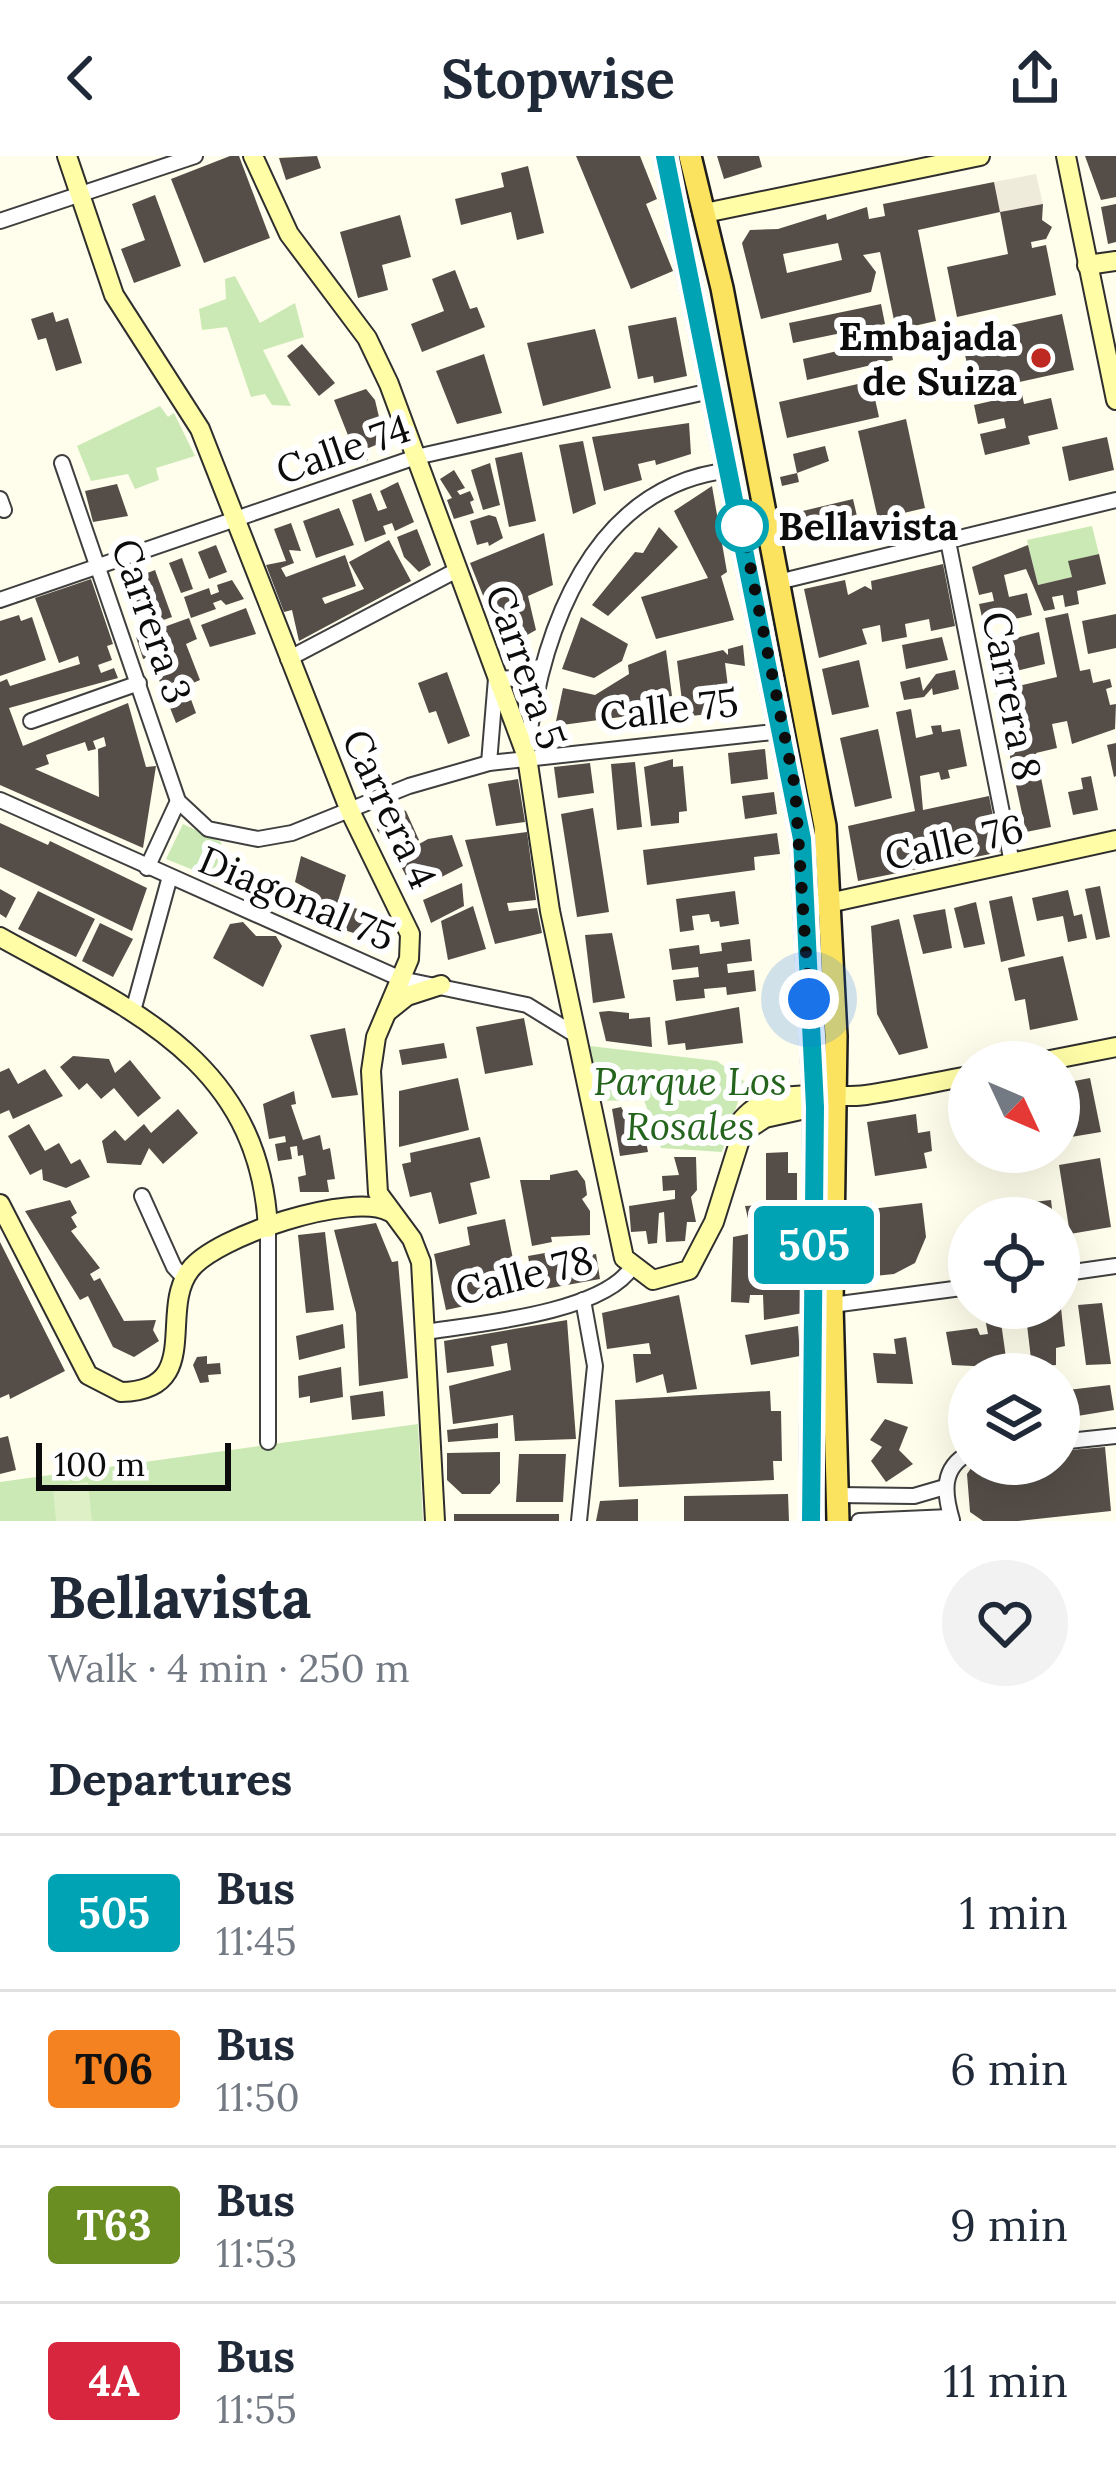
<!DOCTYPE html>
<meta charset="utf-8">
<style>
body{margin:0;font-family:Lora,serif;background:#f2f2f3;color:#1f2937;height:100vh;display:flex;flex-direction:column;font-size:45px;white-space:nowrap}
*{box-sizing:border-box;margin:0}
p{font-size:39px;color:#747a83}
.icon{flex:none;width:66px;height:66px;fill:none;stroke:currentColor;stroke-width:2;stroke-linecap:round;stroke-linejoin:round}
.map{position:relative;height:1365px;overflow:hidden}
.drawer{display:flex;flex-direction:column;background:#fff;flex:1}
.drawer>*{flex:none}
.badge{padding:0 24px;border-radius:9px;font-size:42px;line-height:78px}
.needle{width:78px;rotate:134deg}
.buttons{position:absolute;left:948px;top:885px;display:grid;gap:24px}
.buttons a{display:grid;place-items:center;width:132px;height:132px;border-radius:50%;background:#fff;box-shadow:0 12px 48px #0002;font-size:60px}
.scale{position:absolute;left:36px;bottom:30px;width:195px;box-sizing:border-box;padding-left:12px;border:6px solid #0c0c0c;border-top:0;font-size:33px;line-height:42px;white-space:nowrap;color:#0c0c0c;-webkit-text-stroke:9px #fff;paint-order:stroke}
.you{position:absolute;width:60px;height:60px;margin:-30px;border:9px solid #fff;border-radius:50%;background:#1a73e8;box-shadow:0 0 0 18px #1a73e833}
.map>.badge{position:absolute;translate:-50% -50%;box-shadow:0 0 0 6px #fff}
h2{padding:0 48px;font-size:45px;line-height:108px}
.round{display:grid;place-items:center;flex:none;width:126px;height:126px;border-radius:63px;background:#f2f2f3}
.head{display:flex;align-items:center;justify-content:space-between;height:204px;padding:0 48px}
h1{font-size:57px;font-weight:700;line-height:90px}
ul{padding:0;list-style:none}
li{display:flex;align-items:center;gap:36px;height:156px;padding:0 48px;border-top:3px solid #e0e1e3}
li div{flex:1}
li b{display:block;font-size:45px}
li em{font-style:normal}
li .badge{min-width:132px;font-weight:700;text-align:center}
header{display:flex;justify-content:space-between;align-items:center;height:156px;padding:0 48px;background:#fff;font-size:54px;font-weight:700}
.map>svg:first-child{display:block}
</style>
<header><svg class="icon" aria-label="back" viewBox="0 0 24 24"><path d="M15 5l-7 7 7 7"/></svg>Stopwise<svg class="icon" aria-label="share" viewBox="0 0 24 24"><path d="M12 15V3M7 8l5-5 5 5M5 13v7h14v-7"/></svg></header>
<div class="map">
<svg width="1116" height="1365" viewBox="0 0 1116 1365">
<rect width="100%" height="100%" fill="#fffdeb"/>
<g fill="#cbe9b4">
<path d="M235,120L260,167L295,147L304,181L263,194L291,250L272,249L265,238L251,241L227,171L202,174L199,153L226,143L225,123Z"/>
<path d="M160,250L168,261L174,257L195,300L156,312L159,324L135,333L128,318L91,325L77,290Z"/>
<path d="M1092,370L1099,398L1069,405L1072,421L1038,429L1027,384Z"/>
<path d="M183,668L221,686L223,726L166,703Z"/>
<path d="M590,890L717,905L752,931L740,939L722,996L661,992L644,944L599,945Z"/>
<path d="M418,1268L423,1365H0V1326Z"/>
</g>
<path fill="#def0c6" d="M88,1326L92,1365H56L53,1330Z"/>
<path fill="#eeebdb" d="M1036,18L1043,48L1000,56L994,26Z"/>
<g fill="#554e48" fill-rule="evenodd">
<path d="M230,0H239L270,82L204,107L171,23Z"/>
<path d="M317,0L321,12L286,24L279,2Z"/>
<path d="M576,0H640L657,43L646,48L673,115L631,133Z"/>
<path d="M717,0H759L762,11L724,23Z"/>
<path d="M1085,0H1116V41L1101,44Z"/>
<path d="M528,10L544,77L517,84L511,56L461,69L455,43L504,31L501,17Z"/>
<path d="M994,26L1000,56L918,74L936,165L896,174L880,96L863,99L876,116L871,136L761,163L742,87L750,74L778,73L826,58L827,64L867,51L869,63L885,60L883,48ZM838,87L842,104L787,117L783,98Z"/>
<path d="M155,39L181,110L134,127L121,93L145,84L132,48Z"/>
<path d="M1043,48L1042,64L1052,71L1046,83L1031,86L1032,92L1046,89L1056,139L957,161L947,111L1008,98L1000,56Z"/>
<path d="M1116,48V86L1108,88L1101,51Z"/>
<path d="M400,59L411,101L382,109L388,134L358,142L340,76Z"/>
<path d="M455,114L470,153L477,151L485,171L422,196L411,168L444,155L432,123Z"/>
<path d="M881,148L885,168L793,187L789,167Z"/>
<path d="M53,156L56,166L68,162L82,207L56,215L46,182L38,184L31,163Z"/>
<path d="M1062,158L1074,214L973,236L961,180Z"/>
<path d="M676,161L687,220L654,227L653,220L638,223L628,170Z"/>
<path d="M595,173L611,232L543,250L527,187Z"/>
<path d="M889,183L893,204L807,224L803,203Z"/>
<path d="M302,188L335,227L319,240L287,200Z"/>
<path d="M484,198L502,257L457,268L436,215Z"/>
<path d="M871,225L879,261L787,282L779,246Z"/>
<path d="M366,233L375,244L379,261L374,263L383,286L364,294L368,304L359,307L334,244Z"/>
<path d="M1022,238L1024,248L1051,242L1058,273L1028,280L1030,288L985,299L980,278L1006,272L1004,262L978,268L974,249Z"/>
<path d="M906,263L925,352L878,363L858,275Z"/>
<path d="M689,267L691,298L656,309L655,304L638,308L642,324L604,335L592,281Z"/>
<path d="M1107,281L1114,314L1069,325L1062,291Z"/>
<path d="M583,285L596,348L573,358L559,289Z"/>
<path d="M825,290L829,305L797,317L793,298Z"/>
<path d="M522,296L536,365L509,371L495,302Z"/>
<path d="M490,307L500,349L483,354L471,314Z"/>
<path d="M454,314L465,332L457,335L460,339L470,335L474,344L470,346L474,357L454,363L447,344L452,342L440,323Z"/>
<path d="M797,317L799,326L782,330L780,321Z"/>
<path d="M398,326L414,366L395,375L392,367L383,370L386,378L365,386L352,344L371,337L378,355L387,352L380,335Z"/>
<path d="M117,328L128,360L93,366L85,335Z"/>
<path d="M712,330L727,416L721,420L734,464L656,483L641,441L708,422L674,355Z"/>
<path d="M853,343L860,373L797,388L790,358Z"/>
<path d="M339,352L354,389L316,402L303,365Z"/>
<path d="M489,359L496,361L503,382L489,390L488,386L477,389L470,365Z"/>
<path d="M291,367L301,395L289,394L294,407L281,412L286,421L345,399L356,430L322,442L325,448L364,433L349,406L389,384L411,425L299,485L292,454L284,456L266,409L286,405L274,373Z"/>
<path d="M659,371L678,391L608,460L592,449L635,396L643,397Z"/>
<path d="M417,373L431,409L419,416L404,401L397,381Z"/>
<path d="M544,377L553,429L528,440L536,474L504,492L470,407Z"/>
<path d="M216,389L227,416L209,423L198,396Z"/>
<path d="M1028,389L1038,429L1072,421L1068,405L1099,398L1106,428L1077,435L1079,448L1065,451L1063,439L1052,441L1055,453L1044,455L1026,413L1004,419L1009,441L1027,437L1032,459L984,470L979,448L994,445L992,436L979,439L972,411Z"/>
<path d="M182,402L193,433L181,437L169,407Z"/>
<path d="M943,408L955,470L931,475L929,463L905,468L907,481L882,486L880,469L862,473L867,488L819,502L804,433L845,424L848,439L865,430L872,434L871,425Z"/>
<path d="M155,414L172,461L149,469L147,463L141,465L127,425Z"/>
<path d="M91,423L113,488L107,490L112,504L98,509L101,517L114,512L118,522L9,552L23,590L128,547L146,611L156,610L143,692L0,629V526L7,523L10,530L80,508L78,500L59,507L35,442ZM104,581L106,590L98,593L99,641L35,613L49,608L46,599L85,586L88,595L96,593L93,585Z"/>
<path d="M232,424L244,443L226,449L221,444L213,447L216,453L191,462L184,441L209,432L211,439L219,436L217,429Z"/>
<path d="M246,452L256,478L210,491L201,469Z"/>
<path d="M1068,457L1080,515L1090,513L1093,527L1110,523L1112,531L1106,533L1110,549L1116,548L1115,573L1072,588L1067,565L1052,568L1057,592L1036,597L1051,671L1026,676L996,535L1057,521L1045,462Z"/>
<path d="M1116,458V492L1088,498L1082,465Z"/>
<path d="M19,459L21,465L32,461L46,504L0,520V465Z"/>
<path d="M581,461L628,488L622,505L594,522L562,513Z"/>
<path d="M189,462L197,483L186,488L200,524L186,530L196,557L176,567L150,501L143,503L136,481Z"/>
<path d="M1039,476L1045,508L995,520L989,489Z"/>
<path d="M942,481L948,504L906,513L902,489Z"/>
<path d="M743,489L745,510L725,507L731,555L684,561L677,505L723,494L728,499V493Z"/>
<path d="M666,494L672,540L664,541L665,549L635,559L555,570L563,532L595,539L629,518L628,509Z"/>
<path d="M859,504L869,551L832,559L822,513Z"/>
<path d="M955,514L959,533L933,539L932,532L924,541L904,544L900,526L920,521L923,535L936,518Z"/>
<path d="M447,516L470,580L448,588L436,555L429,557L418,527Z"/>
<path d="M911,553L916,582L933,578L931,570L941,569L942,576L960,573L967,610L948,614L950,622L941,624L939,616L920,620L923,654L989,640L1000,696L858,725L848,670L915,655L896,556Z"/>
<path d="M878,573L892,642L855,651L840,582Z"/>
<path d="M1116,587V620L1114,621L1107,589Z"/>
<path d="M765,593L768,623L731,628L728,597Z"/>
<path d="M673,603V611L683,610L687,655L679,656V667L651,670L644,611Z"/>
<path d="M635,606L642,671L617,674L611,608Z"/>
<path d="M590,607L594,637L558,642L554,611Z"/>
<path d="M1091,620L1098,654L1073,659L1068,636L1083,633L1081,622Z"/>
<path d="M518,623L525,666L496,670L488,628Z"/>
<path d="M774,636L777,658L745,663L742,640Z"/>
<path d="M593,652L609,756L577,761L561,658Z"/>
<path d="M399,653L406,655L419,684L395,698L377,674V665Z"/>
<path d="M0,667L48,689L50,685L147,732L132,775L0,711Z"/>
<path d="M527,676L536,744L507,747L509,755L537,752L542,777L495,788L465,684Z"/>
<path d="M777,677L780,698L754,701L755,714L647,729L643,694Z"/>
<path d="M452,679L463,710L414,735L396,701L428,683Z"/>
<path d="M301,700L346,719L331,768L309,758L317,738L295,726Z"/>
<path d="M462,727L464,750L431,767L423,744Z"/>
<path d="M1100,730L1110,781L1096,784L1085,733Z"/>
<path d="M0,733L16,742L6,762L0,758Z"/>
<path d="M1068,734L1074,760L1082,758L1087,782L1068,786L1063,760L1037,765L1032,742Z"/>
<path d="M38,735L95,763L76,801L18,773Z"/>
<path d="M735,735L739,768L720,771L719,765L711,766L709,758L692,760L694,774L680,776L676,743Z"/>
<path d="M1012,740L1025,800L1001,806L989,745Z"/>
<path d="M976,746L985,788L964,792L954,752Z"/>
<path d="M347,750L385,760L381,769L394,774L388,788L341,773Z"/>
<path d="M473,750L486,793L448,804L441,765Z"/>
<path d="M945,753L952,792L923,798L913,759Z"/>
<path d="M899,763L928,892L899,899L877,858L871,770Z"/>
<path d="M243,766L256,780H276L282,790L263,831L213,802L230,768Z"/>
<path d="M100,767L133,783L113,821L82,805Z"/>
<path d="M612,777L625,842L593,847L585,779Z"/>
<path d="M750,783L752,805L727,808L728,817L754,814L756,835L727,839L726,831L704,833L705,842L676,845L673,824L699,821L698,811L672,814L669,793L699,789L700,798L722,795L721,787Z"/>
<path d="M1063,800L1078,864L1030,874L1025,843L1015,845L1008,812Z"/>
<path d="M739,851L743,887L686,894L685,887L668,889L665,865Z"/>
<path d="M609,855L629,857V863L650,861L652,891L606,885L599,856Z"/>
<path d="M524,862L533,909L485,918L476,871Z"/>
<path d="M345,872L358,939L332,942L310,879Z"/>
<path d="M444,887L447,902L402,909L399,894Z"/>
<path d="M73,900L109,903L115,917L130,904L161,942L138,961L114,932L101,943L87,927L79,934L60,911Z"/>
<path d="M9,912L18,928L45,913L63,940L13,963L9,954L0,958V916Z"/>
<path d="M458,922L469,974L399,991V935Z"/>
<path d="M1090,922L1101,976L1059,983V928Z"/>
<path d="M294,935L296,948L291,949L303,984L320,979L323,994L330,992L335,1023L327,1024L329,1036H300L298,1021L306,1019L303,999L298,1000L297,990L290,991L292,1003L278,1005L275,988L286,986L285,980L269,983L263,948Z"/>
<path d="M621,951L635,976L644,975L648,996L620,1000L612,953Z"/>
<path d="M178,953L198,977L163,1008L149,992L141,1009L107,1007L102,985L115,974L125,985L144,968L151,977Z"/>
<path d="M916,958L918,977L930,975L932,995L924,997L927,1012L875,1020L867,966Z"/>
<path d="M29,968L45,995L59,987L71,1008L80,1003L90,1021L66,1032L43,1024L42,1013L30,1019L8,980Z"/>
<path d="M480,981L490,1022L470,1027L477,1058L439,1068L431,1036L410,1041L402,1008L411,1006L410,997Z"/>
<path d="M788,996V1017H797V1047H789V1063L804,1060L803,1157L764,1164L763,1139H750L749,1147L731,1146L733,1081L748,1078L751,1094H762L761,1068L750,1071L745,1050L766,1049V997Z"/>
<path d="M674,1001H696L697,1034L691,1041L696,1066H687L685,1085L666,1086L664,1056L659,1057L657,1087L648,1088L646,1075L631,1076L629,1050L675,1043V1034L663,1035L662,1020L679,1019Z"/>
<path d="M1100,1002L1111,1071L1070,1078L1059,1009Z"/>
<path d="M577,1014L585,1025L587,1039L582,1043L590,1055V1079L551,1081L552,1086L532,1090L520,1024H550V1019Z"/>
<path d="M70,1044L77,1057L71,1061L77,1071L71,1075L100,1112L90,1118L94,1125L100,1122L124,1165L156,1164L153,1174L159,1185L134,1201L113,1191L88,1140L80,1144L25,1055Z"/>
<path d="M1051,1044L1053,1062H987L985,1051Z"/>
<path d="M922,1047L926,1081L915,1107L894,1118L865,1121L855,1099L850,1100L845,1056Z"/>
<path d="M505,1063L520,1138L446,1154L434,1098L470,1089L467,1071Z"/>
<path d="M376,1067L392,1106L398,1105L408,1222L359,1230L356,1157L334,1074Z"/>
<path d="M325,1076L334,1154L306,1157L298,1079Z"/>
<path d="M0,1086L65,1215L10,1243L9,1238L0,1242Z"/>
<path d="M573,1092L575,1102L596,1098L600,1123L534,1135L528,1100Z"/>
<path d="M679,1139L697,1233L667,1237L663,1218L636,1227L633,1198H651L649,1187L607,1193L602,1157Z"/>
<path d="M1102,1147L1111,1208L1086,1209L1078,1149Z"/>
<path d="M1025,1152H1061L1065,1190L1056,1192V1209L1032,1211Z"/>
<path d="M1000,1159L1006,1202L1019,1200L1021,1212L995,1216L994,1211L952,1209L946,1176L977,1172L980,1179L988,1178L985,1162Z"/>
<path d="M567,1164L576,1283L515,1285L513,1259L453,1268L449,1230L511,1214L507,1187L491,1190L494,1210L447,1217L444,1185Z"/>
<path d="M343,1168L345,1192L299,1204L296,1180Z"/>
<path d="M798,1170L800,1200L751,1209L745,1179Z"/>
<path d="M906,1181L913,1228L877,1227L873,1197L896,1198L894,1183Z"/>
<path d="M207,1200V1208L220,1207L221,1218L208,1219L209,1226L200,1227L193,1209L197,1201Z"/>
<path d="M341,1211L343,1241L310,1247V1240L299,1242L298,1220Z"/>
<path d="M1110,1229L1114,1254L1059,1263V1235Z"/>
<path d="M383,1235L385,1260L352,1264L350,1240Z"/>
<path d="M770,1235L771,1255H781L782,1305H773L774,1324L619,1331L615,1244Z"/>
<path d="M885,1263L908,1271L899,1294L913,1308L886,1326L871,1305L882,1291L870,1284Z"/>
<path d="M498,1267V1282L448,1286L447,1274Z"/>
<path d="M8,1280L16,1314L0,1318V1282Z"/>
<path d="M1105,1291L1111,1355L1018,1365H983L970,1356L967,1318L974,1308H1059V1295Z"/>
<path d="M500,1296V1327L490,1338H462L447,1324V1297Z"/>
<path d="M519,1298H566L563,1346H516Z"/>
<path d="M788,1338L789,1365H684V1340Z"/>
<path d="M638,1343V1365H596L600,1345Z"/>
<rect x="454" y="1358" width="105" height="7"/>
</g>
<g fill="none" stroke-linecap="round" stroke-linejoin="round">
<g stroke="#3f3f3f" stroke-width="18">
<g id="street">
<path d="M0,65L195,0"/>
<path d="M62,307L178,645L208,673L258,683L292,677L409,630L489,607L783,575"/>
<path d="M0,343L4,354"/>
<path d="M948,385L1012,707"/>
<path d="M778,426L1116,344"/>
<path d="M0,444L416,301L715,234"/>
<path d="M288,503L457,414"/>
<path d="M31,565L139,527"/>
<path d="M527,596C541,476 591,329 731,314"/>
<path d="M489,607L496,522L519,523L539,511"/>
<path d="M0,644L401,823L527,849L574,878"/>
<path d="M147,712L178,645"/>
<path d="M133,855L169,724"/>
<path d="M142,1040L174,1111L184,1122"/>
<path d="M1059,1118L1116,1110"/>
<path d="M832,1149L969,1131"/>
<path d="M425,1176C477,1168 603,1157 632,1111"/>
<path d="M268,1286V1072"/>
<path d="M1059,1286L1116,1280"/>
<path d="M838,1339L914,1340L945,1331"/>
<path d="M952,1364C944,1337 941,1312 969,1297"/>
<path d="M579,1365L595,1210L583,1144"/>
<path d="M859,1365L950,1361"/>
</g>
</g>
<g stroke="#2e2e2e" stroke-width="22">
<g id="secondary">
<path d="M67,0L114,139L200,273L350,655L410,778L409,803L376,881L371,915L378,1037L412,1083L421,1106L435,1365"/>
<path d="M253,0L289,78L367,182L389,228L527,601L550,755L624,1102L653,1124L689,1114L714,1066L742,977L765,962L828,948"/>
<path d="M1066,0L1116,244"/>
<path d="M705,57L980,0"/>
<path d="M1087,109L1116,105"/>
<path d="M806,752L1116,684"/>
<path d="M0,781C129,853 259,903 268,1072"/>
<path d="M387,856L407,840L441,829"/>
<path d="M1040,906L1116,891"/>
<path d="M736,972C766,924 822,945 866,939C900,934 935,926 969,920"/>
<path d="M0,1048L88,1219L121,1236C204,1235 158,1155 190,1114C215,1080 353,1035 390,1056"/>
</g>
</g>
<g stroke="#1d1d1d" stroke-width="26">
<g id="primary">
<path d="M665,0L802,683L815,951L811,1365"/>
<path d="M690,0L722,132L825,670L836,880L832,1149L838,1365"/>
</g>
</g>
<use href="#street" stroke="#fff" stroke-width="14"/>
<use href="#secondary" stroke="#fffda6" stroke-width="18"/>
<use href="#primary" stroke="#fbe35f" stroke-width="21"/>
</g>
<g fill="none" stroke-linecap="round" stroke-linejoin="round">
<g stroke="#fff" stroke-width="27">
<path id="line" d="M665,0L802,683L815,951L811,1365"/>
</g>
<use href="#line" stroke="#00a3b4" stroke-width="18"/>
<path stroke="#0c0c0c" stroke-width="12" stroke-dasharray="0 21.6" d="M742,370L795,631L809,843"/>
</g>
<circle fill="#be2922" stroke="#fff" stroke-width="4.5" cx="1041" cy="202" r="12"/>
<circle fill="#fff" stroke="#00a3b4" stroke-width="6" cx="742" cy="370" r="24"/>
<g text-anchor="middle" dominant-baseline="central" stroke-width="12" stroke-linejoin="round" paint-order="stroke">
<g font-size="39" font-weight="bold" fill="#0c0c0c" stroke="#fff" text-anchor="end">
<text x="1017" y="180">Embajada<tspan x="1017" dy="45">de Suiza</tspan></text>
</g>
<g font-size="39" fill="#0c0c0c" stroke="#fff">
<text transform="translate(343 293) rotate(-19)">Calle 74</text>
<text transform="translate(152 465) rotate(71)">Carrera 3</text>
<text transform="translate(526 511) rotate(71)">Carrera 5</text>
<text transform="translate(1012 540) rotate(79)">Carrera 8</text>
<text transform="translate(669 553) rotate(-6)">Calle 75</text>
<text transform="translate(390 653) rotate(65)">Carrera 4</text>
<text transform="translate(954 686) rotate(-12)">Calle 76</text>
<text transform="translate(297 742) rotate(23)">Diagonal 75</text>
<text transform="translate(524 1119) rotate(-14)">Calle 78</text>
</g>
<g font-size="39" font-weight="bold" fill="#0c0c0c" stroke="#fff" text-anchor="start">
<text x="778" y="370">Bellavista</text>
</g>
<g font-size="39" font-style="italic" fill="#24641c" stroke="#fff">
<text x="690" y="925">Parque Los<tspan x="690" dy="45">Rosales</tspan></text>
</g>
</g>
</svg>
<div class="buttons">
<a><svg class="needle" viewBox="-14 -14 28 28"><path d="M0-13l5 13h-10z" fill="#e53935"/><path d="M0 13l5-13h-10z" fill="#747a83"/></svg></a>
<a><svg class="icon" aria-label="locate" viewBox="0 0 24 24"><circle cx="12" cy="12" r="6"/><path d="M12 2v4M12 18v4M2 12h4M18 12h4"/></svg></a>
<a><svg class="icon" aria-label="layers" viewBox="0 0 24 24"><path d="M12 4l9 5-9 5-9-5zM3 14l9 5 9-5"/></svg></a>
</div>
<div class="scale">100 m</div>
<div class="you" style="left:809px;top:843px"></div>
<b class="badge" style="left:814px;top:1089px;background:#00a3b4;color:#fff">505</b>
</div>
<section class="drawer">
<div class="head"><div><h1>Bellavista</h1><p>Walk · 4 min · 250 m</p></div><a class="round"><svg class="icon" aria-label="heart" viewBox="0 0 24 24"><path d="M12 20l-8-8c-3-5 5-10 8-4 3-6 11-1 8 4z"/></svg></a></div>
<h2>Departures</h2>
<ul>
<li><span class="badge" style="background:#00a3b4;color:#fff">505</span><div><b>Bus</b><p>11:45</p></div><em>1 min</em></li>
<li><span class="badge" style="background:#f58220;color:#111">T06</span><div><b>Bus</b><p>11:50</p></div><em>6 min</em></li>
<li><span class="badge" style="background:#6b8e23;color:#fff">T63</span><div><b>Bus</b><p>11:53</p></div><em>9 min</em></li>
<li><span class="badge" style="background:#d7263d;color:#fff">4A</span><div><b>Bus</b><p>11:55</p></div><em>11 min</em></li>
</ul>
</section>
